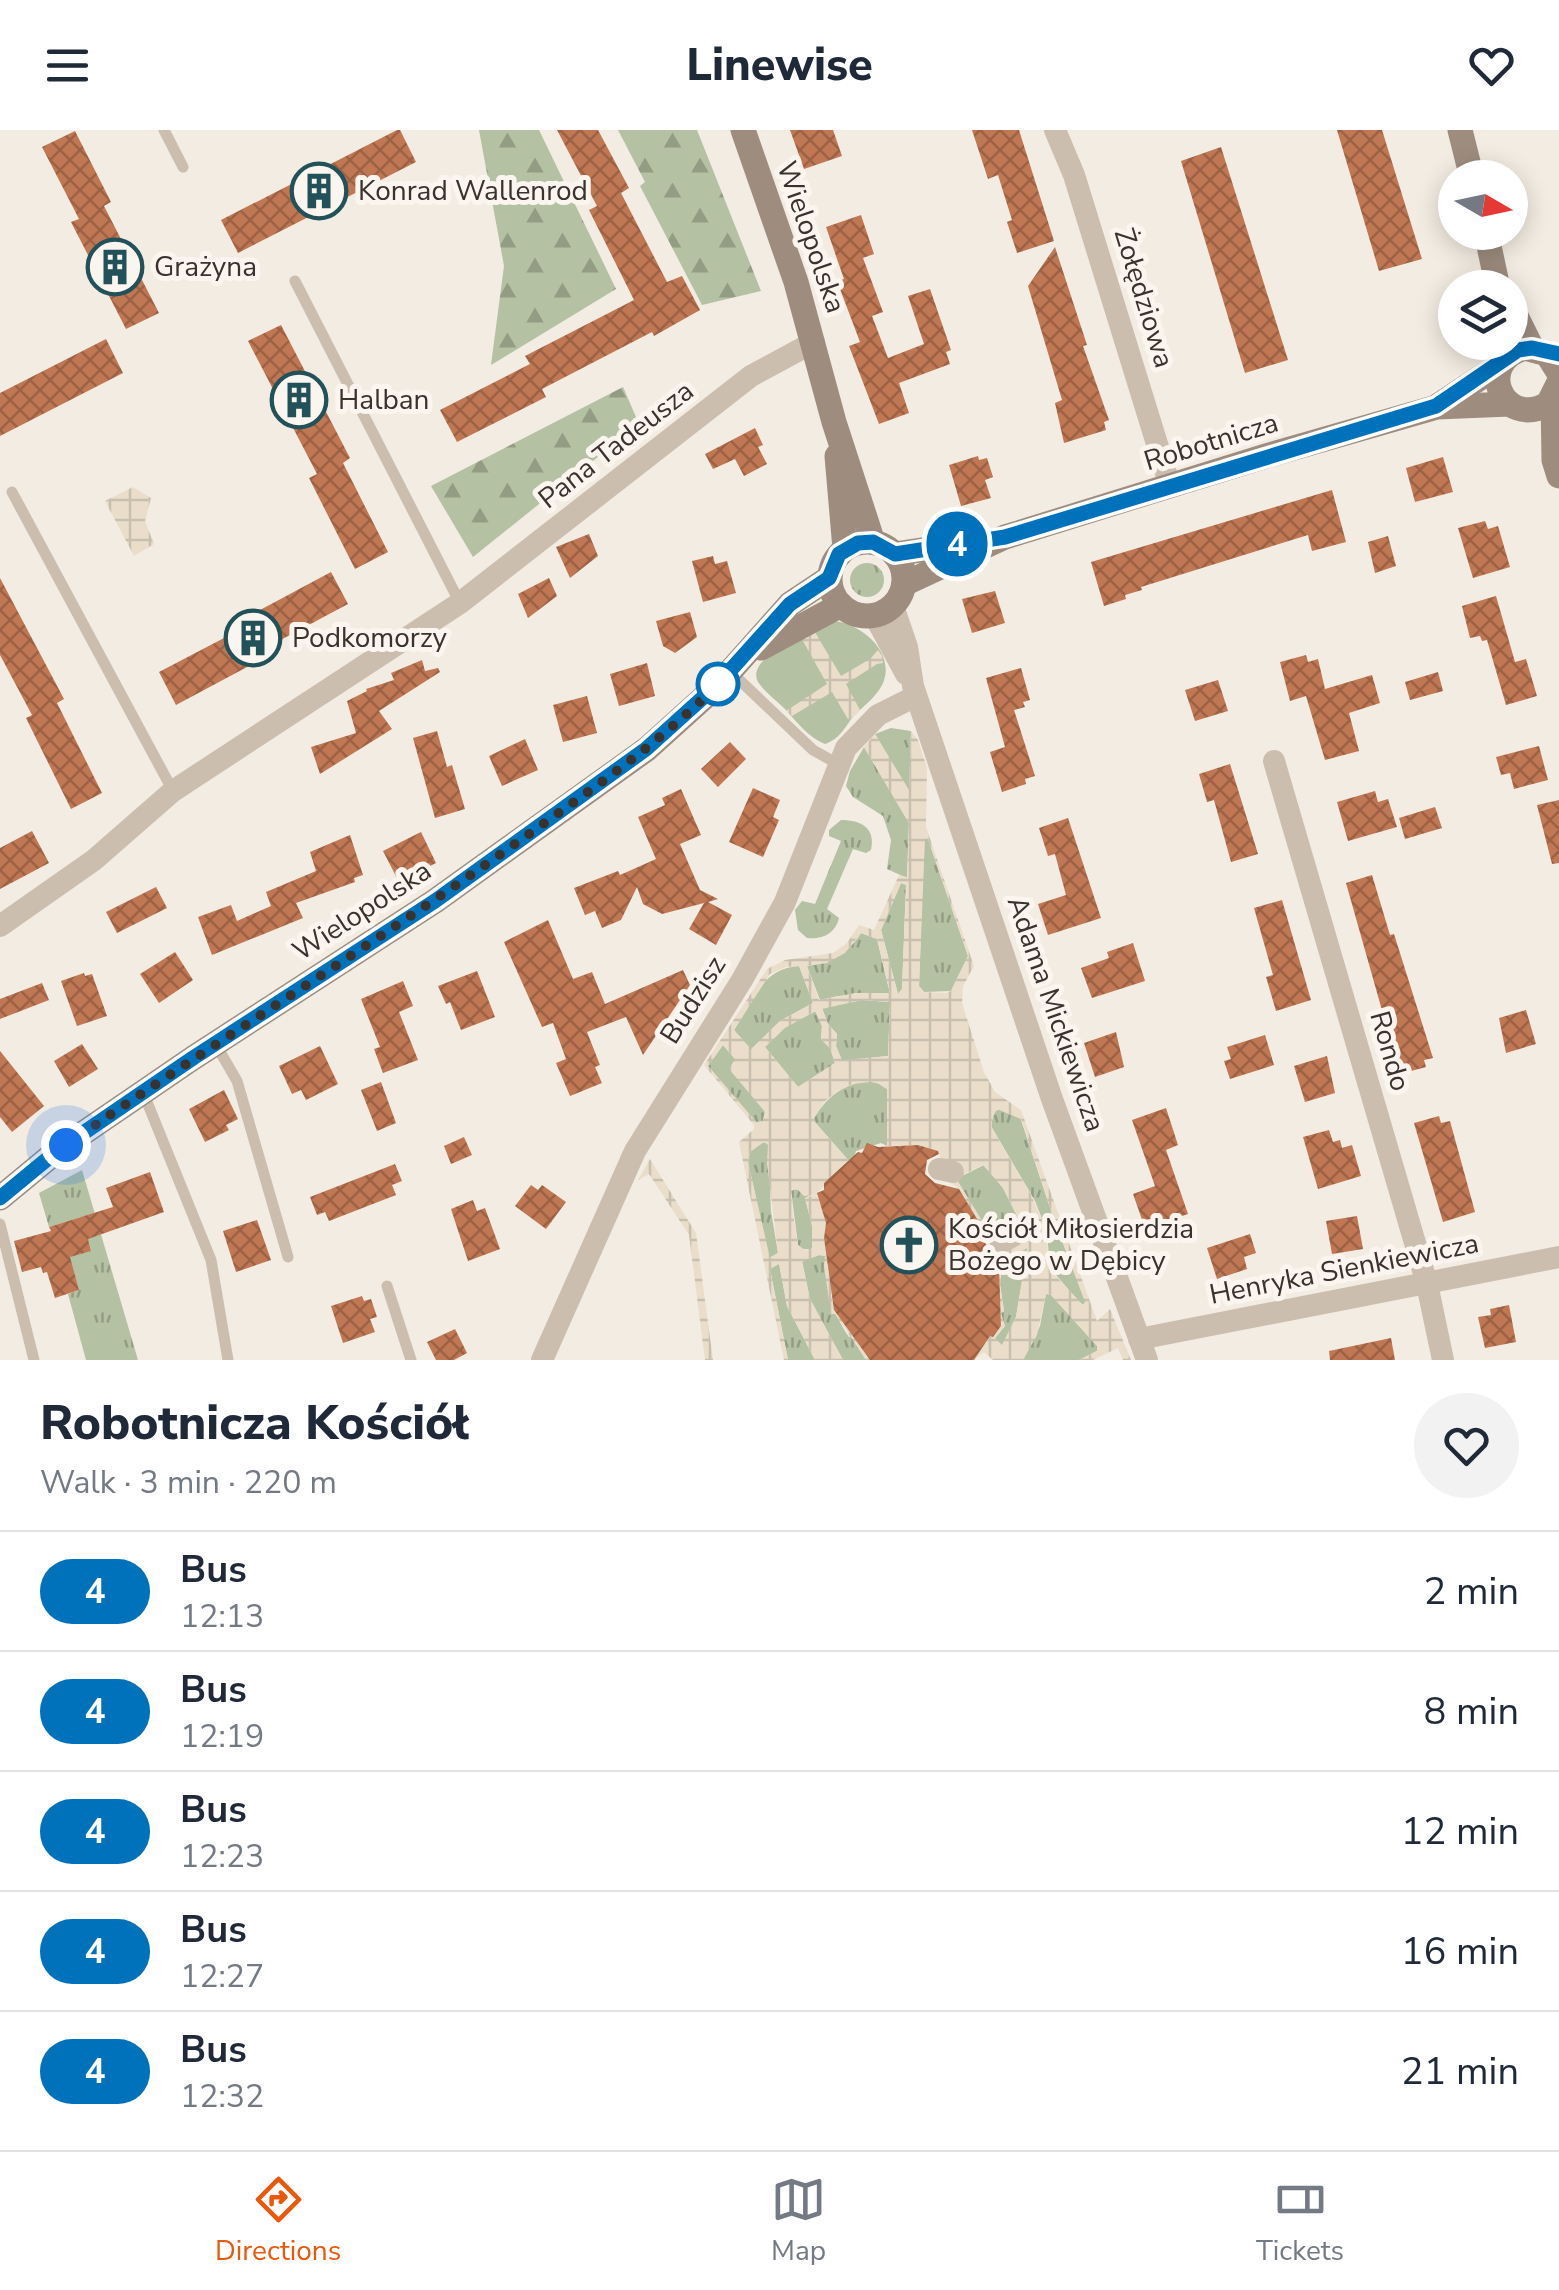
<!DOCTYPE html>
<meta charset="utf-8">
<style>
body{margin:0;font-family:"Nunito Sans",sans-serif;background:#f2f2f3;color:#1f2937;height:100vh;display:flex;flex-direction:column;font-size:38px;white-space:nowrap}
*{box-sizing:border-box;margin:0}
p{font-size:32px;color:#747a83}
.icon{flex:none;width:55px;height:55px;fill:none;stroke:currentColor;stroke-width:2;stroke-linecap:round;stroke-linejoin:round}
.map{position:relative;height:1230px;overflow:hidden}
.side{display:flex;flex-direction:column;background:#fff;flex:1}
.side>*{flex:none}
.badge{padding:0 20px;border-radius:32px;font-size:35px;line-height:65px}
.needle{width:65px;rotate:99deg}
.buttons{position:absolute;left:1438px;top:30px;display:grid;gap:20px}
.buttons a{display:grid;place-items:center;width:90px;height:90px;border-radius:50%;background:#fff;box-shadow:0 5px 25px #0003;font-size:50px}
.you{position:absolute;width:50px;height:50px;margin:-25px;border:8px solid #fff;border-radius:50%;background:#1a73e8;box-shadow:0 0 0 15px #1a73e833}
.map>.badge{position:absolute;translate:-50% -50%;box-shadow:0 0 0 5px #fff}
.round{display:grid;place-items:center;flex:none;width:105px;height:105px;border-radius:52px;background:#f2f2f3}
.head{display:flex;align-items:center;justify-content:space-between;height:170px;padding:0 40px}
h1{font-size:48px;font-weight:800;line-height:75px}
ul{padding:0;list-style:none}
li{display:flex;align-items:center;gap:30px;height:120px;padding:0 40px;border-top:2px solid #e0e1e3}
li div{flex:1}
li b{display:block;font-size:38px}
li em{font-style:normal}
li .badge{min-width:110px;font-weight:700;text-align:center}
header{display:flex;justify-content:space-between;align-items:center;height:130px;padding:0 40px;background:#fff;font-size:45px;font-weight:800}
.menu{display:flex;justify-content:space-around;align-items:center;height:140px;border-top:2px solid #e0e1e3;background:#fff;font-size:28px;color:#747a83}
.menu a{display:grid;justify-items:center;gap:5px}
.menu .selected{color:#ea580c}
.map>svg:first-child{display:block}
</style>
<header><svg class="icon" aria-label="menu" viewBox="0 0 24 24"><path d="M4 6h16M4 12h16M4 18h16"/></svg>Linewise<svg class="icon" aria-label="heart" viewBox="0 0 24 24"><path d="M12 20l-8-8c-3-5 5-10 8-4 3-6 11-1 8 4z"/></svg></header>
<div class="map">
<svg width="1559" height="1230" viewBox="0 0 1559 1230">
<defs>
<pattern id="grass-tufts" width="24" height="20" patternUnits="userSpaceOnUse" patternTransform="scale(2.5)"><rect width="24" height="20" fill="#b4c1a2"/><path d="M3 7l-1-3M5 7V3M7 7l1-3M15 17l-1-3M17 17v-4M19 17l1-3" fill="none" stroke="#939d84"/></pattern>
<pattern id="forest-firs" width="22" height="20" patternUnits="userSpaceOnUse" patternTransform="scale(2.5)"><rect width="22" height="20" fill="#b4c1a2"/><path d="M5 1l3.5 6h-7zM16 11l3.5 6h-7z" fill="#939d84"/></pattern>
<pattern id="plaza-grid" width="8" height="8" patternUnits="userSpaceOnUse" patternTransform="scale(2.5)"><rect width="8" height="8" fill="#eadeca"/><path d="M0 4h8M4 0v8" fill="none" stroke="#c9bfae"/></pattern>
<pattern id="building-cross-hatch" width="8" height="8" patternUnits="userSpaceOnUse" patternTransform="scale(2.5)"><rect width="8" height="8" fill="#c07753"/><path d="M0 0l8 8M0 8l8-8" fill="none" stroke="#9d6245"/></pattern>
</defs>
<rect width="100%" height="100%" fill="#f3ece2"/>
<g fill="url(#grass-tufts)">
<circle cx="867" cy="450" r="17"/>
<path d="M891,598L911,601L909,662L875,604Z"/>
<path d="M864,617L909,693L907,748L887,739L891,710L883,686L853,667L846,656L850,641Z"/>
<path d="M841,690C861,690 876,698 871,720L866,723L853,719L827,779L839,788C836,803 822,810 807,808L798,800L795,780L802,771L815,774L841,711L829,706V700Z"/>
<path d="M924,709H928L968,826L951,861L924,862L919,856Z"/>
<path d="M901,753L906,755L902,859L898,864L881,800Z"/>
<path d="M861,803L877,809L890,864L838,866L820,870L807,836C832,832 847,825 861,803Z"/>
<path d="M799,836L813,873L780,891L751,920L734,900C753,870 761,839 799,836Z"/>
<path d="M862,870L890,872L888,926L842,931L836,916L837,904L828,894L822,878Z"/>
<path d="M816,881L822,896L821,909L830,918L835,933L798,957L765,917L785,897Z"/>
<path d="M723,915L735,929L765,982L764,991L756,992L708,936Z"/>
<path d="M861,952H876L887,959V1016L881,1013L856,1021L854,1028L849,1031L813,990C825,970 837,958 861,952Z"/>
<path d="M999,979L1020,987L1055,1093L1045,1096L1035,1071L991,996L994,982Z"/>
<path d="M761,1012L768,1013L771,1081L778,1123L769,1128L748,1032L750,1022Z"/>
<path d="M984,1035L1003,1058L1026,1104L1000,1120L956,1049Z"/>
<path d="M82,1040L138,1230H86L68,1164L79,1160L73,1140L59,1130L91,1120L81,1087L49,1097L39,1063Z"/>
<path d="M794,1059L815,1063L805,1068L812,1096V1119H802L798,1115L791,1060Z"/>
<path d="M1058,1100L1086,1173L1085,1175L1080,1173L1050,1138L1047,1103Z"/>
<path d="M1028,1117L1016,1187L1002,1216L995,1208L1005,1196L1000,1183L1004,1181L1000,1154L1002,1134Z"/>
<path d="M819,1125L826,1126C830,1160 829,1178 849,1207L852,1206L866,1230H843L810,1169L802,1131Z"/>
<path d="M779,1133L787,1176L815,1230H788L770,1139Z"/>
<path d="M1046,1164L1051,1165L1097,1216V1221L1079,1230H1023L1040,1196Z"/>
</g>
<g fill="url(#forest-firs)">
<path d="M479,0H539L616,159L491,235L504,136Z"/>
<path d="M618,0H697L761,161L702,175L640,56L645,52Z"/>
<path d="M623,257L639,294L473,427L431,356Z"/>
</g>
<path fill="#b4c1a2" d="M833,491C862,493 899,525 881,557C874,569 862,577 853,587C844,598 840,609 825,614C809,608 796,591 784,578C776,570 762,560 757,550C748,525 816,498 833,491Z"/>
<g fill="url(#plaza-grid)" fill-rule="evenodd">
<path d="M133,357L151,368L145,391L154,414L134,426L105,371Z"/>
<path d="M812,497L841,546L870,529L878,520L882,526L883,533L877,534L846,554L860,580L849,591L832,562L792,586L786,581L827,554L799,504Z"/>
<path d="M911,601L918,610L927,638L926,697L974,836L963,856L962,873L984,942L995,962L1021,980L1097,1191L1110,1179L1131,1230H1123L1118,1218L1093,1230H1079L1097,1221V1216L1051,1165L1046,1164L1037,1205L1023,1230H993L984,1222L974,1230L990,1206H993L1002,1195L997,1181L1000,1179L999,1136L994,1124L997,1121L980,1100L982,1097L974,1084L965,1076L967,1072L959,1059L949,1051L938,1021L918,1015L887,1016V959L880,954L871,952L852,954L836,962L824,972L813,990L849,1031L817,1063L826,1093L824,1108L827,1122L830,1123L827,1136L830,1150L834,1151L831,1165L834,1179L850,1203L855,1202L867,1227L872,1226L873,1230H866L835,1184H831L824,1136L825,1126L819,1125L802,1132L810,1169L843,1230H815L787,1176L779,1134L770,1139L788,1230H784L739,1012L754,999V995L704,935L767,839L785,830L833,823L847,813L859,795L874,800L899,745L907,747L909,693L864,617L875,604L909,660ZM925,709H928L968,826L951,861L946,863L924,862L919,856ZM901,753L906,755L902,859L898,864L881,800ZM861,803L877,809L890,863H855L819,870L807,836L827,833L845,823ZM799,836L813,873L780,891L751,919L734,900L770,844L786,837ZM862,870L890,872L888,926L842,930L836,916L837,905L828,894L822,879ZM815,881L822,896L821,909L830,918L835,933L798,957L765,917L785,898ZM723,915L735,929L729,939L765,982L762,992H756L708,936ZM997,979L1021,989L1055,1093L1045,1096L1031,1065L992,998V988ZM764,1012L768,1015L767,1033L778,1123L770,1128L748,1032L750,1022ZM983,1035L1003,1058L1026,1103L999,1120L956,1048ZM797,1059L804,1066L815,1065L805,1068L812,1096V1118L805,1120L798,1115L793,1084L791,1061ZM1058,1100L1085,1172L1083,1175L1053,1143L1048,1134L1047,1103ZM1027,1118L1016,1187L1002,1215L995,1208L1005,1196L1001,1183L1004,1181L1000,1155L1002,1134Z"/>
<path d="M650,1029L696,1103L713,1230H705L689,1105L649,1044L638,1050Z"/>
</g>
<g fill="url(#building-cross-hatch)">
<path d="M397,0H400L416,32L238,123L221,90Z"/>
<path d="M557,0H598L629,58L621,63L667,152L682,146L700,180L654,206L652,202L542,259L546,267L457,312L440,280L530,234L525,226L634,170L589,80L597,76Z"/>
<path d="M790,0H833L842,26L804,39Z"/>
<path d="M972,0H1019L1054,111L1017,123L1007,92L1012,90L998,45L988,49Z"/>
<path d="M1337,0H1382L1422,129L1379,141Z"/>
<path d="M75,1L111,72L104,76L159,183L126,199L71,92L79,89L42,17Z"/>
<path d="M1221,17L1288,230L1245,243L1181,31Z"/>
<path d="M861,85L874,124L863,128L883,182L872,186L888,228L924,214L908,166L930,159L951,220L946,222L950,234L899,253L909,283L879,294L849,216L860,212L837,151L844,149L826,97Z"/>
<path d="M1055,117L1087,215L1083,216L1109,290L1104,292L1106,300L1064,313L1055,273L1062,270L1028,156Z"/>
<path d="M281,195L350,328L343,333L388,422L355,439L309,348L317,344L248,211Z"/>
<path d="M106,209L123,243L0,306V263Z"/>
<path d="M755,298L763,315L758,317L767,334L744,346L735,329L713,339L705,324Z"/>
<path d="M978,326L979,330L987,328L993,347L985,350L991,368L961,376L949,335Z"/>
<path d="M1443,327L1453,362L1415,372L1406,338Z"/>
<path d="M1332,360L1346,412L1312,421L1308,405L1141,457L1142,460L1125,465L1126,469L1104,476L1091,432Z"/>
<path d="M1485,391L1488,399L1498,396L1510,437L1473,448L1458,398Z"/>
<path d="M589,404L598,426L570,448L556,417Z"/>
<path d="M1388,406L1396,436L1375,443L1368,412Z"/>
<path d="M713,426L715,434L727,431L736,463L703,472L692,431Z"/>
<path d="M331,442L348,474L260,521L264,528L176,575L159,542L247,496L243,489Z"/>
<path d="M0,448L64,569L57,573L102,663L71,679L26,588L32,585L0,525Z"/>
<path d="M549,448L557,466L528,488L518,464Z"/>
<path d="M995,461L1005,493L972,503L962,469Z"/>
<path d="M1496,466L1515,532L1526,529L1537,566L1506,575L1487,510L1482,511L1480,506L1470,508L1462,476Z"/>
<path d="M690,482L697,507L675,523L663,516L656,491Z"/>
<path d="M1306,525L1308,532L1318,529L1325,559L1372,545L1380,573L1349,583L1359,621L1325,630L1306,566L1290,571L1280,532Z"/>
<path d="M422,530L425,541L438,538L440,542L379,581L392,599L320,644L311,617L356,603L347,571L367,561L366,559L394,550L391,543Z"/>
<path d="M647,533L655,566L619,576L610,544Z"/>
<path d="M1021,538L1030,570L1023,572L1025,577L1014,580L1035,646L1025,649L1026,654L1002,662L990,622L1005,617L986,548Z"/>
<path d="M1438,542L1443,561L1410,570L1405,552Z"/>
<path d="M1218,550L1228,581L1195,591L1185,560Z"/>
<path d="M587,566L597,603L563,612L553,575Z"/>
<path d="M437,601L447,637L452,635L465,679L435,688L413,608Z"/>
<path d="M525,609L538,640L502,656L489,626Z"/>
<path d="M730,612L746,629L718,657L701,639Z"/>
<path d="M1539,616L1548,650L1514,659L1510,643L1501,645L1496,627Z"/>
<path d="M1230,634L1258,724L1231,732L1214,670L1207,672L1199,644Z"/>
<path d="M753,658L780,670L773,687L779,690L763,727L729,712Z"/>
<path d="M681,659L701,705L680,714L700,760L718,769L708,772L732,785L716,815L689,799L704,773L662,784L643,774L637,757L621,790L602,798L595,781L585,785L574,758L618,741L620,745L656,729L638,687L665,675L662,668Z"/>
<path d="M1375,661L1378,672L1388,669L1397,697L1348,711L1337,672Z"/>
<path d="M1559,670V733L1552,734L1537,675Z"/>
<path d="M1435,677L1442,698L1405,709L1399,688Z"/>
<path d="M1068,688L1101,788L1048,805L1038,774L1066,765L1055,724L1048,726L1039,698Z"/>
<path d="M32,701L49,733L0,759V718Z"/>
<path d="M421,702L436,733L399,752L383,721Z"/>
<path d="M350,705L363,745L354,748L355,752L296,773L303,788L212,825L198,787L231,775L237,791L271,776L266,762L316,741L310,722Z"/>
<path d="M1372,745L1390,805L1394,804L1433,928L1424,930L1426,937L1400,944L1346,753Z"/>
<path d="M156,757L167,778L117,803L106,782Z"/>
<path d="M1282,770L1311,870L1276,881L1266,847L1273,845L1254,778Z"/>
<path d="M548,790L573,849L592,842L605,874L683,840L690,855L643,925L626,887L587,902L600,935L595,937L602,953L570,966L556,933L566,929L553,893L542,897L504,812Z"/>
<path d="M1133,813L1145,851L1092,868L1081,838L1109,828L1107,822Z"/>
<path d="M175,822L193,850L159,873L140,844Z"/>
<path d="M477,841L495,887L461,900L450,872L446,874L438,856Z"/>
<path d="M84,843L85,846L92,844L107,886L77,896L61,851Z"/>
<path d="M403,851L413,876L399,882L418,930L383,943L374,919L380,917L361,869Z"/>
<path d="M42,853L49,870L0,889V869Z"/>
<path d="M1526,880L1536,914L1506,923L1499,888Z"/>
<path d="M1116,902L1124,937L1095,947L1084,913Z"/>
<path d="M1265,905L1274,935L1230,949L1224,931L1231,929L1227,917Z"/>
<path d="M82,914L98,939L69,957L54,931Z"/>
<path d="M320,916L338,954L306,970L301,960L292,964L279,936Z"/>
<path d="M0,921L44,976L12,1002L0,987Z"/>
<path d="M1327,926L1335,963L1305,972L1294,936Z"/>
<path d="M381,952L396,993L377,1001L361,960Z"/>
<path d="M224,960L238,989L226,995L229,1000L205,1012L189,979Z"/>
<path d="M1166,978L1178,1015L1166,1020L1188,1084L1145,1098L1133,1064L1155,1056L1132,990Z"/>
<path d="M1439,986L1441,993L1450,991L1475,1082L1443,1092L1414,993Z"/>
<path d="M1329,1000L1333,1012L1340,1010L1342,1018L1352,1015L1361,1046L1318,1059L1303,1007Z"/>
<path d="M464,1007L472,1025L451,1034L444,1016Z"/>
<path d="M867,1013L878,1017L918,1015L938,1021L939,1024L927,1030L925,1044L935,1053L959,1059L985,1102L984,1111L999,1136L1001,1196L993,1207L990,1206L974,1230H870L834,1180L824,1108L826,1093L817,1063L824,1060V1053L858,1022L862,1023Z"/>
<path d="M395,1034L402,1051L392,1055L396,1065L329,1091L325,1082L317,1085L310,1067Z"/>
<path d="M150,1042L164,1082L88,1109L91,1121L70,1127L79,1160L55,1168L47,1142L43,1143L41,1137L22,1142L14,1111L51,1101L49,1097L113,1077L106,1058Z"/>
<path d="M531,1055L538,1060L542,1055L566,1072L546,1099L515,1076Z"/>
<path d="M473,1070L477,1081L485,1078L500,1119L468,1131L451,1079Z"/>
<path d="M1357,1086L1363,1119L1332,1124L1326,1091Z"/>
<path d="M257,1090L271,1130L236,1142L223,1101Z"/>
<path d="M1250,1104L1256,1123L1244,1127L1247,1139L1217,1149L1207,1118Z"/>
<path d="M362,1166L364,1171L371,1169L377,1187L370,1189L375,1202L343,1213L331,1176Z"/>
<path d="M1509,1175L1516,1212L1485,1218L1478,1187L1491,1185L1490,1179Z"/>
<path d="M455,1199L467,1223L454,1230H436L427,1212Z"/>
<path d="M1391,1208L1395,1230H1330L1329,1221Z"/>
</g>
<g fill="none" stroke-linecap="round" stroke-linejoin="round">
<g stroke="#cbbeae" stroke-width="11">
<path d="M164,0L183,37"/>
<path d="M295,151L460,473"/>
<path d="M12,362L173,661"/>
<path d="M731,542L813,620L838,634"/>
<path d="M215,913L237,951L288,1127"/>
<path d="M143,962L211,1130L228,1230"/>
<path d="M0,1094L34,1230"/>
<path d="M387,1156L411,1230"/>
</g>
<g stroke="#cbbeae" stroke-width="22">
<path d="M1055,0L1074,45L1170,356"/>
<path d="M893,476L907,517L913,556L1052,969L1147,1230"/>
<path d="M874,485L906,544"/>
<path d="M1274,631L1427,1154L1443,1230"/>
<path d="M0,796L94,730L173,661L460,473L751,246L814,212"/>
<path d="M939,1039L953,1042"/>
<path d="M999,1108L1002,1112L1013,1106L1011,1102"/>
<path d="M1139,1209L1559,1127"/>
<path d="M542,1230L635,1021L742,850L785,772L846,618L878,585L916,566"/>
</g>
<g stroke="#9e8d7f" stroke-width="25">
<path d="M743,0L796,152L834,292L873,412"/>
<path d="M1460,0L1472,48"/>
<path d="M1486,102L1498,158"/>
<path d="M1510,174L1532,218"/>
<path d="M1559,243L1547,224L1525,218C1475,231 1501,300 1548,274L1559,252"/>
<path d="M1553,268L1554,330L1559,346"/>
<path d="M1439,275L1501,234"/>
<path d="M837,326L845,419"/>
<circle cx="867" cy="449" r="37"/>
<path d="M895,424L980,411"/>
<path d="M904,454L1005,407L1266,326L1437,277L1510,274"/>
<path d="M761,518L841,475"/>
<path d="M0,1068L57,1021L193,928L435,771L647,619L718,555L790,474L829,448"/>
</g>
</g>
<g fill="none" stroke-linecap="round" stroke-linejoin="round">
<g stroke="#fff" stroke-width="22">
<path id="line" d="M0,1068L57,1021L193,928L435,771L646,619L718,554L790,474L829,448L839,424L858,413L873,412L895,424L1005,407L1436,276L1518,220L1532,218L1559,224"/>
</g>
<use href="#line" stroke="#0072bc" stroke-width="15"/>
<path stroke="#3a322c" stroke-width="10" stroke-dasharray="0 18" d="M66,1015C214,913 368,818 515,714C585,664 658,615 718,554"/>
</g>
<defs>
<g id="building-ring" transform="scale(2.875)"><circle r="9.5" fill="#faf6ef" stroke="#23515a" stroke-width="1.5"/><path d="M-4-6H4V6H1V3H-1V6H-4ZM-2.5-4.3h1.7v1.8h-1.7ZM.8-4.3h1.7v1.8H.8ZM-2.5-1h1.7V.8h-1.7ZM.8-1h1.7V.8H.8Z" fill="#23515a"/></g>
<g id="church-ring" transform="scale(2.875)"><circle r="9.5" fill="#faf6ef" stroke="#23515a" stroke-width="1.5"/><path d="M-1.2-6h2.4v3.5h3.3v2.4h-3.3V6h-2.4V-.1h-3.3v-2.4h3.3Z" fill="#23515a"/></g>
</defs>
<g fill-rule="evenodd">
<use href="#building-ring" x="319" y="61"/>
<use href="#building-ring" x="115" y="137"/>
<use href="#building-ring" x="299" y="270"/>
<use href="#building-ring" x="253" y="508"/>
<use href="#church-ring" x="909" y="1115"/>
</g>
<circle fill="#fff" stroke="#0072bc" stroke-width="5" cx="718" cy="554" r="20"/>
<g text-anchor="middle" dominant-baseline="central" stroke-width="10" stroke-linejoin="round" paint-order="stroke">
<g font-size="28" fill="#3a322c" stroke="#faf6ef" text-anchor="start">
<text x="358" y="61">Konrad Wallenrod</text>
<text x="154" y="137">Grażyna</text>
<text x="338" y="270">Halban</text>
<text x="292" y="508">Podkomorzy</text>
<text x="948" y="1099">Kościół Miłosierdzia<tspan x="948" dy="32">Bożego w Dębicy</tspan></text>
</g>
<g font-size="28" fill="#3a322c" stroke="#faf6ef">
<text transform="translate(811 107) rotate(71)">Wielopolska</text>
<text transform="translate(1144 168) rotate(73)">Żołędziowa</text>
<text transform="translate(1211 312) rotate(-17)">Robotnicza</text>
<text transform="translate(616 315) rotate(-38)">Pana Tadeusza</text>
<text transform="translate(362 781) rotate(-33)">Wielopolska</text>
<text transform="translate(693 870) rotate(-58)">Budzisz</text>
<text transform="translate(1056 884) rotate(71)">Adama Mickiewicza</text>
<text transform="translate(1390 921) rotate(74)">Rondo</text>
<text transform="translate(1344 1139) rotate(-11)">Henryka Sienkiewicza</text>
</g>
</g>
</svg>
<div class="buttons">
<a><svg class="needle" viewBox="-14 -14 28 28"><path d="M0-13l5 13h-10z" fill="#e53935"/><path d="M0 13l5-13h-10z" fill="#747a83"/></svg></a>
<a><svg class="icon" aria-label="layers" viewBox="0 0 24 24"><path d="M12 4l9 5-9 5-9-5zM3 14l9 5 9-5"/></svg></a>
</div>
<div class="you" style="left:66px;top:1015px"></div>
<b class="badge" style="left:957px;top:414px;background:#0072bc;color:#fff">4</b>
</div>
<section class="side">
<div class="head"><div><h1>Robotnicza Kościół</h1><p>Walk · 3 min · 220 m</p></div><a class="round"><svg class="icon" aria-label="heart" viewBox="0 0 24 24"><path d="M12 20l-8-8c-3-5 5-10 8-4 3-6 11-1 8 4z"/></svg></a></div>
<ul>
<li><span class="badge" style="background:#0072bc;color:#fff">4</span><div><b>Bus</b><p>12:13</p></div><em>2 min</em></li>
<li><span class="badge" style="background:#0072bc;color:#fff">4</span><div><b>Bus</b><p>12:19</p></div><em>8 min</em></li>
<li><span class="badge" style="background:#0072bc;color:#fff">4</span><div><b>Bus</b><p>12:23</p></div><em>12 min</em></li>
<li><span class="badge" style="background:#0072bc;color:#fff">4</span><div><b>Bus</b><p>12:27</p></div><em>16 min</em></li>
<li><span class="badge" style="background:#0072bc;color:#fff">4</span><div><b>Bus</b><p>12:32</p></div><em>21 min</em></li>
</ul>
</section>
<nav class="menu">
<a class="selected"><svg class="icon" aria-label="directions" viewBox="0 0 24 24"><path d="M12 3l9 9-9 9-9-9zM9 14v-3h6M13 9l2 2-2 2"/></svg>Directions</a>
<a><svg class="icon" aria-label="map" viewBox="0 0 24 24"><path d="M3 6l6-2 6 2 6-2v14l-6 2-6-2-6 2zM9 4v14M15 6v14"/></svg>Map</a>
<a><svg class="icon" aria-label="tickets" viewBox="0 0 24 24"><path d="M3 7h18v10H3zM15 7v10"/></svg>Tickets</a>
</nav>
